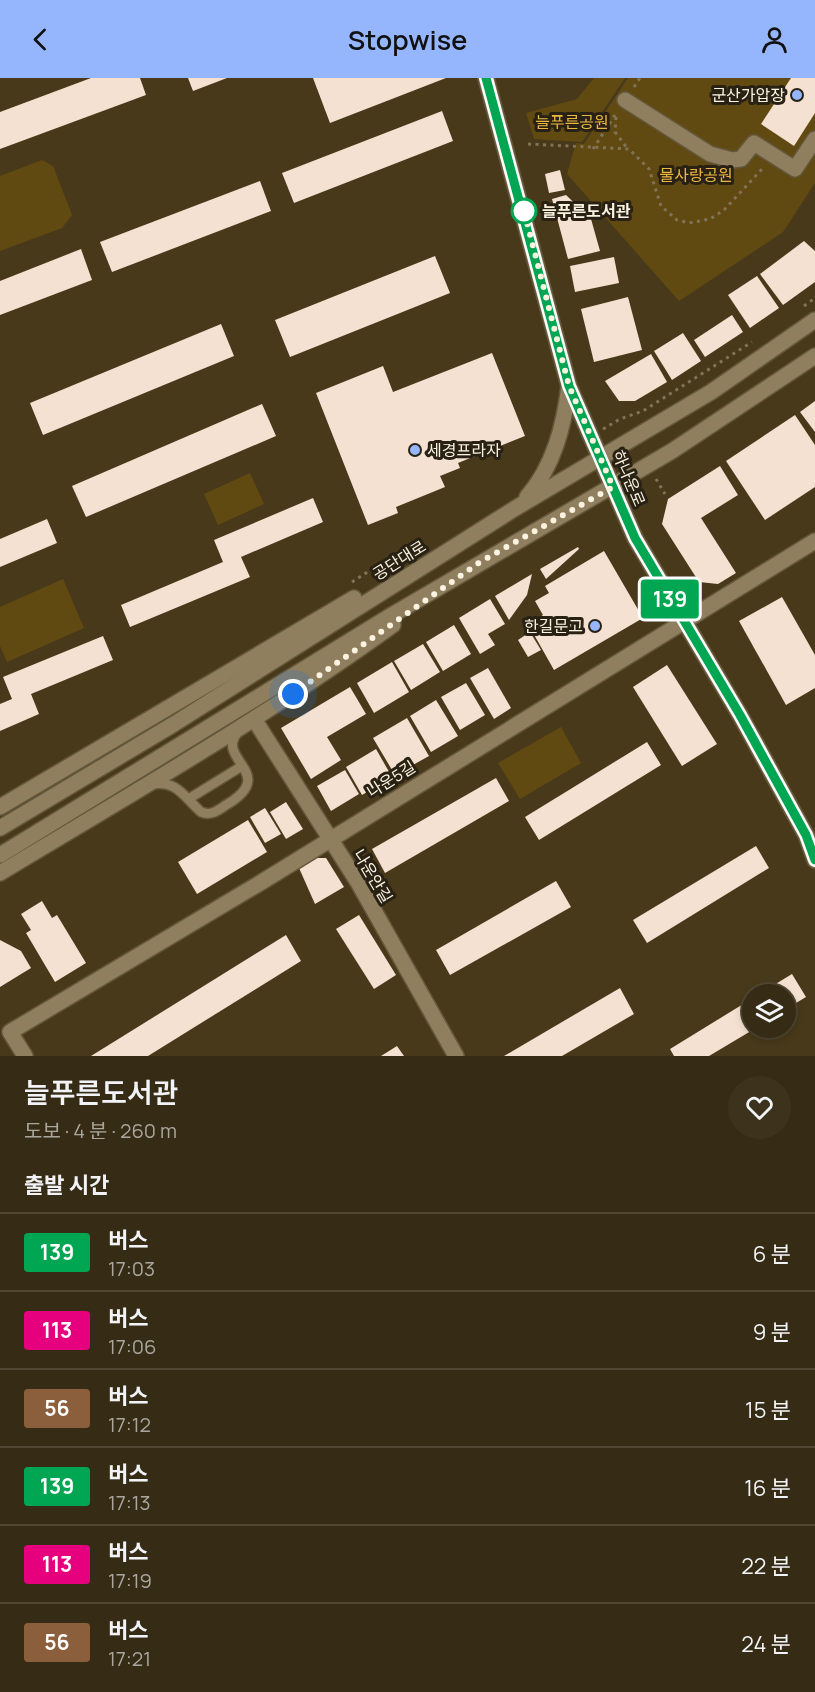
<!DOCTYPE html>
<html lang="ko">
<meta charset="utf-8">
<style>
body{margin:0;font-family:Manrope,"Noto Sans KR",sans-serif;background:#3d331d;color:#f1f3f6;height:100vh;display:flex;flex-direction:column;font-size:22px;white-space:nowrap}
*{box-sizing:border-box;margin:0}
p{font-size:20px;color:#aaa7a0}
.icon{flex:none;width:33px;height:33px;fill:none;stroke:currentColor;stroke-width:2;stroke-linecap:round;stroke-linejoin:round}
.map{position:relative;height:978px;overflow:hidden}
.details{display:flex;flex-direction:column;background:#362b14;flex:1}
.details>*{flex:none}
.badge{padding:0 12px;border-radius:4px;font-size:21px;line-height:39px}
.tools{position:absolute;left:742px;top:906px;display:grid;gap:12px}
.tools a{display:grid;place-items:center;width:54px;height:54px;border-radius:50%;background:#362b14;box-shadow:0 3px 9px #0003,0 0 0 2px #504734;font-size:30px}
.you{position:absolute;width:30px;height:30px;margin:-15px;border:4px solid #fff;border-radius:50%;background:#1a73e8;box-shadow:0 0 0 9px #1a73e833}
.map>.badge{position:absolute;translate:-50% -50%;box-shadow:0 0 0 3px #fff}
h2{padding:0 24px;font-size:22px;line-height:54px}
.round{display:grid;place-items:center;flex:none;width:63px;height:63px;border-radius:32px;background:#3d331d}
.head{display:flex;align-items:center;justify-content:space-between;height:102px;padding:0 24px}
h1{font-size:28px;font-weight:600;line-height:45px}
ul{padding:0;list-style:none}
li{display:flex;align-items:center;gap:18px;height:78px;padding:0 24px;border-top:2px solid #504734}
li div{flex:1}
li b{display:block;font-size:22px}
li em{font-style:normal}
li .badge{min-width:66px;font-weight:700;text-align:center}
header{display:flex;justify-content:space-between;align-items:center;height:78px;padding:0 24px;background:#95b6fd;color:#111;font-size:27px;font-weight:600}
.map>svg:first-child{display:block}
</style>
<header><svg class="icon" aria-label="back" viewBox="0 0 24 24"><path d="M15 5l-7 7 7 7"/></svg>Stopwise<svg class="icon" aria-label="person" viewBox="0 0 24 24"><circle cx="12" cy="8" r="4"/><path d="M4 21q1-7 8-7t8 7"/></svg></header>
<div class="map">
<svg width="815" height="978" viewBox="0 0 815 978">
<rect width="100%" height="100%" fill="#48391a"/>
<g fill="#614a12">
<path d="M594,0H625L582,64L534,61L526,35L577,21Z"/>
<path d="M628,0H815V105L783,154L679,223L567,96L576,65L584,66Z"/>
<path d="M42,82L53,88L72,137L62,150L0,173V98Z"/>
<path d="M250,395L264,426L218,447L204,416Z"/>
<path d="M63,501L84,550L7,584L0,568V529Z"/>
<path d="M561,649L581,685L520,721L498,685Z"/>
</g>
<g fill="#f4e1d1">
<path d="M91,0H140L146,17L0,71V34Z"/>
<path d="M188,0H227L193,13Z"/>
<path d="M313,0H446L330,45Z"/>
<path d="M791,0H815V35L794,68L761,46Z"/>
<path d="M442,33L453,63L294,125L282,95Z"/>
<path d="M560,92L565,112L549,115L545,96Z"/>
<path d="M260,103L271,133L112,194L100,164Z"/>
<path d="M566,117L591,141L600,173L568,181L552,121Z"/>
<path d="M804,163L815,173V204L783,227L760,196Z"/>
<path d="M81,171L92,202L0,237V203Z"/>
<path d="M435,178L450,215L290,279L275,242Z"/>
<path d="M614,179L619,205L575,214L570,188Z"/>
<path d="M757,198L779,230L750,250L728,217Z"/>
<path d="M628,219L642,272L594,284L581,231Z"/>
<path d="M732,237L743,254L705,279L694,262Z"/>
<path d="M221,246L234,278L43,357L30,325Z"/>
<path d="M683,255L701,283L672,302L654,273Z"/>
<path d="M492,275L525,358L458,385L460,390L440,398L445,409L396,429L398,435L368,447L316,315L383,288L393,314Z"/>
<path d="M651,276L667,304L635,323H619L605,303Z"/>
<path d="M815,323V354L800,334Z"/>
<path d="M262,326L276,358L86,439L72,408Z"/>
<path d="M795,337L815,367V409L765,442L726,383Z"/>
<path d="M720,388L738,417L701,440L736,495L718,506L699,504L662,446L668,421Z"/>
<path d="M313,420L323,444L241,479L250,499L130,549L121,527L223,484L214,462Z"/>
<path d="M47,441L57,465L0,489V461Z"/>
<path d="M578,469L579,471L546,501L540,491Z"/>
<path d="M604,473L643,540L554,592L528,546L543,537L535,523L549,515L545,508Z"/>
<path d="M532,496L527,517L509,542L495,518Z"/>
<path d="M782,519L815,577V610L786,627L739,543Z"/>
<path d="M490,521L505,546L488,556L495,567L480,576L459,540Z"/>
<path d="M454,547L471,576L443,593L426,564Z"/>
<path d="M530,554L541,572L528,579L518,562Z"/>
<path d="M103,558L113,582L31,616L39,636L0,653V626L12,621L3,599Z"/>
<path d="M423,566L440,594L411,612L394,583Z"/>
<path d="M392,584L409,614L374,635L357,605Z"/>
<path d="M667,587L717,666L682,688L633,609Z"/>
<path d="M488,590L511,630L494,641L470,600Z"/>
<path d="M466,605L485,637L460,652L441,619Z"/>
<path d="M350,609L366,636L327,659L341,682L311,701L281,650Z"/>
<path d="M436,622L458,658L431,674L410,638Z"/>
<path d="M407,640L429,678L395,697L373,660Z"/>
<path d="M647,664L661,687L539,762L525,739Z"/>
<path d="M376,671L392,699L362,717L346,689Z"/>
<path d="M345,692L359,716L331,733L317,708Z"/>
<path d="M496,700L509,723L385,795L372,771Z"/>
<path d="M286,724L303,751L286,761L270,734Z"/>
<path d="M265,730L281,756L265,765L250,739Z"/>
<path d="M248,742L267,774L197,816L178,784Z"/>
<path d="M756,768L769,790L647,865L633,842Z"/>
<path d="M315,780H326L344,809L315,826L299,790Z"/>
<path d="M556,803L571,829L450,897L436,872Z"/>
<path d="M42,823L52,840L57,837L86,885L55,904L26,855L31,852L21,836Z"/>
<path d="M359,837L396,897L374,911L336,851Z"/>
<path d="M286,857L301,883L148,978H91Z"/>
<path d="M0,862L21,873L31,890L0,909Z"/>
<path d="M792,896L806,919L786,931V916H759Z"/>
<path d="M620,910L634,936L562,978H504Z"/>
<path d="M753,920V950H756L709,978H674L670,971Z"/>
<path d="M397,968L404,978H381Z"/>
</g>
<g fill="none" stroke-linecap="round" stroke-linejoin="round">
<g stroke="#63573b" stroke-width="12">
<g id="service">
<path d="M152,706C177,702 184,719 201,734C211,738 217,733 226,727C280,695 214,682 238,654"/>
<path d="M190,720L242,688"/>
</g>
</g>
<g stroke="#63573b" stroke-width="18">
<g id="minor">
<path d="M486,0L569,308L635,460L740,637L806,757L815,782"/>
<path d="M625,22L710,76L732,82L741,81L754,65L795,91L815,61"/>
<path d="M254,641L359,806L456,978"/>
<path d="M25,978L10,954L260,805L815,463"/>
</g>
</g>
<g stroke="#63573b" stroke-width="18">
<g id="tertiary">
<path d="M527,419C554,388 564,347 569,308"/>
<path d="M0,729L354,520"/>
<path d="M0,750L174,646L514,431L711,314L815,242"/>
<path d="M0,777L392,537L672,373L815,278"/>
<path d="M0,795C133,715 267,638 393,547"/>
</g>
</g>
<g stroke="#807358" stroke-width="3" stroke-dasharray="3 4.5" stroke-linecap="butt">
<path d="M634,9L640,0"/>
<path d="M616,39L615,54L627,70"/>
<path d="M528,66L629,71L649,91L661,128L677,142L689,145L710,141L724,132L763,90"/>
<path d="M593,71L617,34"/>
<path d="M804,228L815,220"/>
<path d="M603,351L620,341L643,333L752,264"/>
<path d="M656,401L665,416"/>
<path d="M352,504L411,466"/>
</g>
<use href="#service" stroke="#8f7f5e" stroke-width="9"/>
<use href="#minor" stroke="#8f7f5e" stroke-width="15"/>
<use href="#tertiary" stroke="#8f7f5e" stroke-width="15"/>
</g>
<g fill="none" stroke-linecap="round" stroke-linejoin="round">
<g stroke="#fff" stroke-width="14">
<path id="line" d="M486,0L569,308L635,460L740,637L806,757L815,782"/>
</g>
<use href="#line" stroke="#00a651" stroke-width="9"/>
<path stroke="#fbf2e0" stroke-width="6" stroke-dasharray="0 10.8" d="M293,616L480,484L613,409L569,308L524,133"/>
</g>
<g fill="#95b6fd" stroke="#282114" stroke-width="2">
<circle cx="797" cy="17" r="6"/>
<circle cx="415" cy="372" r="6"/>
<circle cx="595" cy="548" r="6"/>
</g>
<circle fill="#fff" stroke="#00a651" stroke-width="3" cx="524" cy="133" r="12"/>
<g text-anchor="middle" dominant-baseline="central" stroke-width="6" stroke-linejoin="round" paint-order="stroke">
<g font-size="16" fill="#fbf2e0" stroke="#282114" text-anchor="end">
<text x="785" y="17">군산가압장</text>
<text x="427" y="372" text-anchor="start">세경프라자</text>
<text x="583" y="548">한길문고</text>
</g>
<g font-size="16" fill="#ebb73f" stroke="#282114">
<text x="572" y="44">늘푸른공원</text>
<text x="696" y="97">물사랑공원</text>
</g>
<g font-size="16" font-weight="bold" fill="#fbf2e0" stroke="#282114" text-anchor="start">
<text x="542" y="133">늘푸른도서관</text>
</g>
<g font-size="16" fill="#fbf2e0" stroke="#282114">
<text transform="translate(629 400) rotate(67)">하나운로</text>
<text transform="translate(399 482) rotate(-32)">공단대로</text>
<text transform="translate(391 701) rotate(-32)">나운5길</text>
<text transform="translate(373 798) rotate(59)">나운안길</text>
</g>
</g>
</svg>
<div class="tools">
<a><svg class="icon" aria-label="layers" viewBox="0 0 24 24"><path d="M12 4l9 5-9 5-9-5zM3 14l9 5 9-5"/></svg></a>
</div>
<div class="you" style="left:293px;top:616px"></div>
<b class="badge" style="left:670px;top:521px;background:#00a651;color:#fff">139</b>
</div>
<section class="details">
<div class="head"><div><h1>늘푸른도서관</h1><p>도보 · 4 분 · 260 m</p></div><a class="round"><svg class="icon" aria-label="heart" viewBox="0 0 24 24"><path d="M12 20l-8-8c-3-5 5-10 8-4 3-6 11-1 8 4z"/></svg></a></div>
<h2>출발 시간</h2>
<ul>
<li><span class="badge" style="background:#00a651;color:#fff">139</span><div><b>버스</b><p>17:03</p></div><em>6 분</em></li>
<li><span class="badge" style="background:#e6007e;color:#fff">113</span><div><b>버스</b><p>17:06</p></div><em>9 분</em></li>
<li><span class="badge" style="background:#8b5e3c;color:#fff">56</span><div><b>버스</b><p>17:12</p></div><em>15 분</em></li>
<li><span class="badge" style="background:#00a651;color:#fff">139</span><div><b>버스</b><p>17:13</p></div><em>16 분</em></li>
<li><span class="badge" style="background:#e6007e;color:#fff">113</span><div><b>버스</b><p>17:19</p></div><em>22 분</em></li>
<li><span class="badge" style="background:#8b5e3c;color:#fff">56</span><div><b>버스</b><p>17:21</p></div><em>24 분</em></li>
</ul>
</section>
